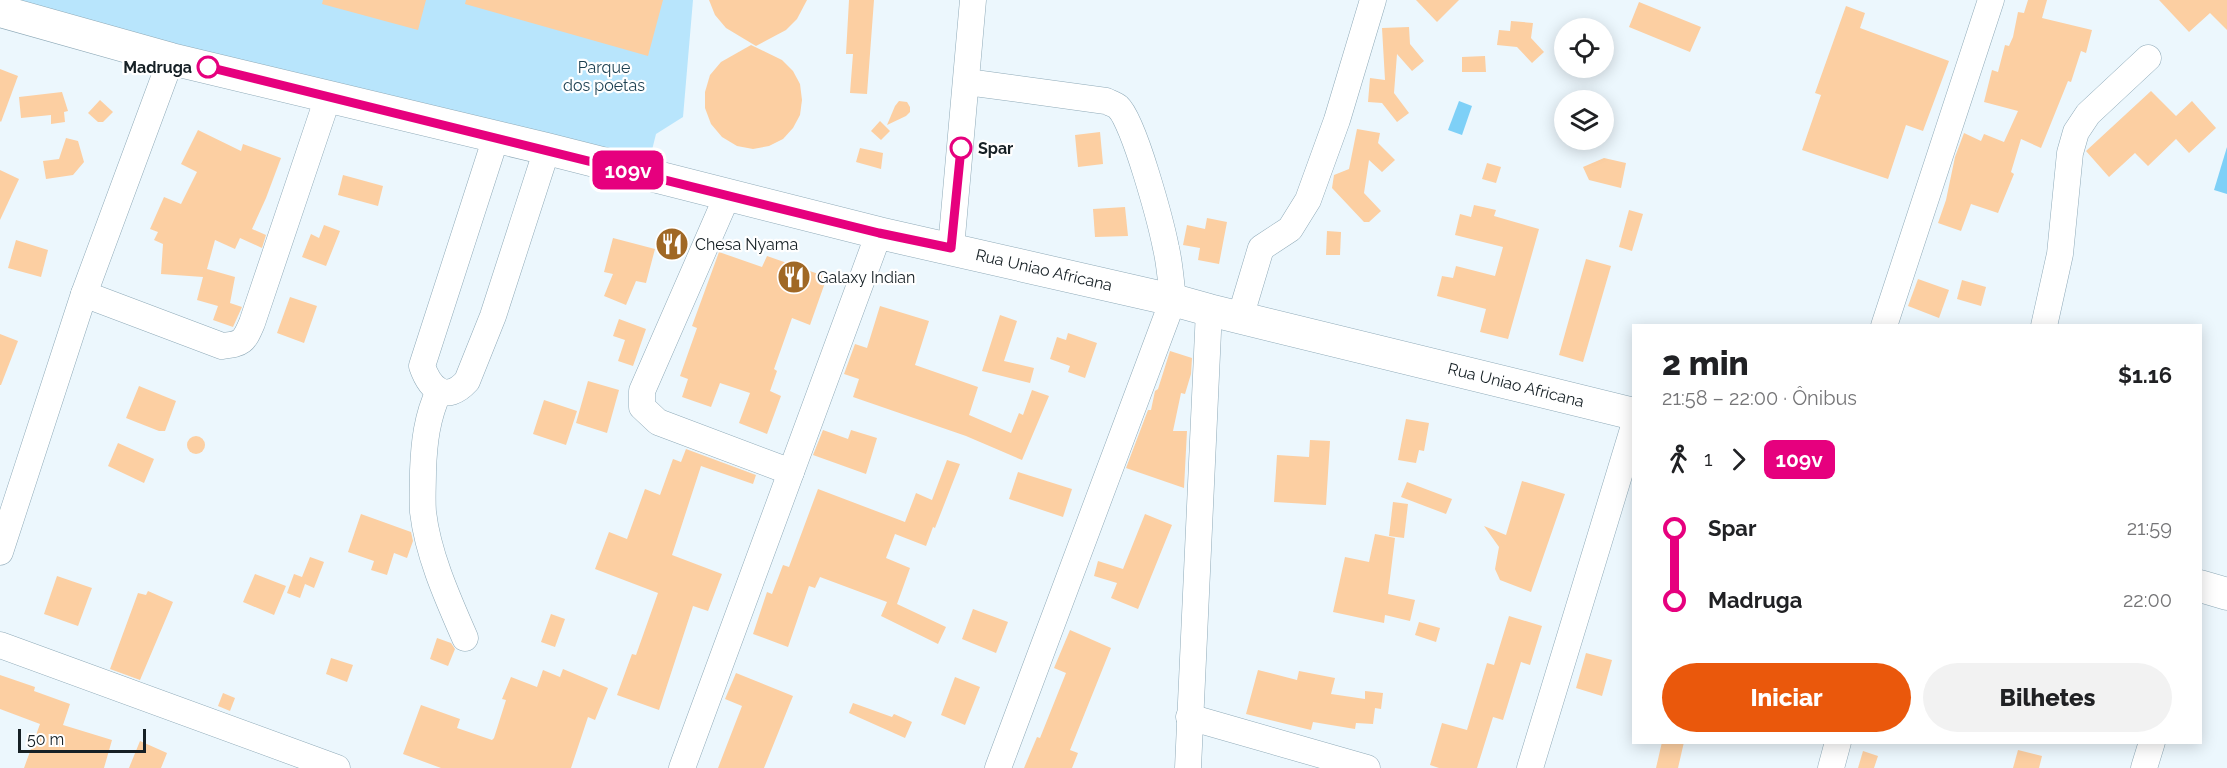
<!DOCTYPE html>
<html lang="pt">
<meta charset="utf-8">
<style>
body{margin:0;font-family:Raleway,sans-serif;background:#f2f2f2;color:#202124;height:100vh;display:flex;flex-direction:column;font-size:22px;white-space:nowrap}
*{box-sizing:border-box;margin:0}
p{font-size:20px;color:#757577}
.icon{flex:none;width:33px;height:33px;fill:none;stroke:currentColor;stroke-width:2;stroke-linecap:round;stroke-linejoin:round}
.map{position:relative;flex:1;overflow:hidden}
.panel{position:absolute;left:1632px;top:324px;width:570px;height:420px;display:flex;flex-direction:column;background:#fff;border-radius:0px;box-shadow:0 3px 15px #0003}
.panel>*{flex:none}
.badge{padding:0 12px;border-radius:9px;font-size:21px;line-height:39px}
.fabs{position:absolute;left:1554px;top:18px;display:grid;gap:12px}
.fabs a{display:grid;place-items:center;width:60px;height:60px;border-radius:50%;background:#fff;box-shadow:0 3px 15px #0003;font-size:30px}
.scale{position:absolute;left:18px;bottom:15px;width:128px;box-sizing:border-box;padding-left:6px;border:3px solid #162025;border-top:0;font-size:16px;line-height:21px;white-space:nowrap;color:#162025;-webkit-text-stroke:4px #fff;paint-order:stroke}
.map>.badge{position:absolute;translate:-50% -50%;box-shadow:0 0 0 3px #fff}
.legs{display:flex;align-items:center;gap:9px;height:66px;padding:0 30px;font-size:20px}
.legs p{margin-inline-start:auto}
.head{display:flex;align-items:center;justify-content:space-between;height:102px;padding:0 30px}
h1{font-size:33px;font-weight:800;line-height:45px}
.primary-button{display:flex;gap:12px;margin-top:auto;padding:12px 30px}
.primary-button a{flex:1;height:69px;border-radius:36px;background:#ea580c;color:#fff;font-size:24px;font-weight:800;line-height:69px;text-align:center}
.primary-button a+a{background:#f2f2f2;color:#202124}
ul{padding:0 30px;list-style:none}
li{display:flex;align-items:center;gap:21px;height:72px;font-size:22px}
li i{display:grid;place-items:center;width:9px;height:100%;margin:0 8px;background:currentColor}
li i::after{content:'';width:15px;height:15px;margin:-8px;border:4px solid;border-radius:50%;background:#fff}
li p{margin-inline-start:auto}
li:first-child i{background:linear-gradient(#0000 50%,currentColor 0)}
li:last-child i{background:linear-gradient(currentColor 50%,#0000 0)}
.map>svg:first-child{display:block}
</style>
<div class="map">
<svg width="2227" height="768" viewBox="0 0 2227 768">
<rect width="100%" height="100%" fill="#ecf7fd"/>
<path fill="#b8e5fc" d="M18,0H693L683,117L656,134L648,166L13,14Z"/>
<g fill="#7ed0f7">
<path d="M1459,101L1472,106L1462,135L1448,130Z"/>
<path d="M2227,147V194L2214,190Z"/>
</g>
<g fill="#fccfa2">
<path d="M323,0H426L418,30L322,4Z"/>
<path d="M466,0H663L648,56L465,4Z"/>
<path d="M709,0H807L797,19L786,30L756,46L726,28L715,15Z"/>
<path d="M849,0H874L867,94L850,93L853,54H846Z"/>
<path d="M1416,0H1459L1437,22Z"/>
<path d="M2028,0H2047L2042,18L2092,30L2086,53L2081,51L2071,82L2068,81L2041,148L2021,139L2011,172L2014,174L1998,213L1971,204L1961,231L1938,223L1946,200L1955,157L1964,133L1981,141L1984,134L2004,142L2018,111L1984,102L1992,70L1998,72L2005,45L2009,46L2013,37L2018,12L2024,13Z"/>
<path d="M2159,0H2227V30L2210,13L2189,32Z"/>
<path d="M1639,2L1701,27L1690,52L1629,27Z"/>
<path d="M1846,6L1865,13L1860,28L1949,61L1923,131L1906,125L1888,179L1802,150L1821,95L1815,93Z"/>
<path d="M1511,21L1533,23L1531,38L1544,52L1532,63L1517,47L1497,45L1499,30L1510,31Z"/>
<path d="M1409,27L1410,44L1424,61L1412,71L1397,54L1394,93L1409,113L1397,122L1382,103L1368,102L1370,78L1385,80L1382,28Z"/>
<path d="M751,45L782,60L793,71L800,84L802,100L800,115L793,128L783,139L769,146L753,149L737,146L722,137L711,124L705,108V92L710,75L721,62Z"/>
<path d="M1485,56L1486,72H1462V57Z"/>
<path d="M0,69L18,76L1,122L0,121Z"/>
<path d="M2151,91L2176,116L2192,101L2216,128L2189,153L2176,139L2148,166L2135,153L2109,177L2086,151Z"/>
<path d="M62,92L68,111L64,112L65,122L51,124V115L21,118L19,97Z"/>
<path d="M100,100L113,112L103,122H98L88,113Z"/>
<path d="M899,101L907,102L910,107V112L906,116L887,125L895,106Z"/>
<path d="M880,121L890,131L881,140L871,131Z"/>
<path d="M1357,129L1380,133L1378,143L1395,160L1382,172L1369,160L1364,193L1381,211L1369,222H1364L1332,188L1334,175L1349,169Z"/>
<path d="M198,130L241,151L243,144L281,158L266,198L252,229L266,235L262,248L240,238L235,249L215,240L207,269L235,277L230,303L242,307L233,327L213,320L218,306L197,300L203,277L161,274L163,244L154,240L158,232L150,229L164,197L181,204L197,172L181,164Z"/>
<path d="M1100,132L1103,164L1078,167L1075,135Z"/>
<path d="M66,138L78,141L84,162L73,175L46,179L43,161L59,159Z"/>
<path d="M860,148L883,153L881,169L856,162Z"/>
<path d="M1604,158L1626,163L1621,188L1589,180L1583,167Z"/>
<path d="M1487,163L1501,167L1496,183L1482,179Z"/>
<path d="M0,170L19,179L0,220Z"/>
<path d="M343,175L383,186L378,206L338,195Z"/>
<path d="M1474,205L1496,210L1494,216L1539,229L1508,339L1480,332L1486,309L1437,296L1442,276L1453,278L1456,266L1495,276L1503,247L1455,235L1460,214L1471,217Z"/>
<path d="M1125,207L1128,236L1095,237L1093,209Z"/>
<path d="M1629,210L1643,214L1632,251L1619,247Z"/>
<path d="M1207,218L1227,222L1219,264L1198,260L1200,248L1183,245L1187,225L1205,229Z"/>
<path d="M324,225L340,231L326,266L302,257L311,234L319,238Z"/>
<path d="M1327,231L1341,232L1340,255H1326Z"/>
<path d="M613,238L655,249L646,283L636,281L626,305L604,296L613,274L604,272Z"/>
<path d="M16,240L48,250L41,277L8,268Z"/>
<path d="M719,252L762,267L767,256L827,277L810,325L792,318L774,369L777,371L770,391L781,396L767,434L739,423L750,393L720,383L711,407L682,397L688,379L680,376L697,328L692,326Z"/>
<path d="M1586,259L1611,266L1583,362L1559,355Z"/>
<path d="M1918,279L1949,290L1939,318L1908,306Z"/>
<path d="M1962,280L1986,287L1981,306L1957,299Z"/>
<path d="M290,297L317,306L304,343L277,333Z"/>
<path d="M880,306L929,321L915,365L978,387L969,415L1011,433L1019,413L1023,415L1032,390L1049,396L1022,460L966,436L853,397L859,379L844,374L855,344L867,348Z"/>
<path d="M1000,315L1017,321L1004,361L1034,368L1030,383L982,371Z"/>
<path d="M619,319L646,329L633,366L618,361L625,340L613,336Z"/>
<path d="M1068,333L1097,343L1085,378L1068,372L1070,366L1050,359L1057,337L1066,340Z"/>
<path d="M0,334L18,341L1,385H0Z"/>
<path d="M1170,351L1192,358L1191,374L1185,394L1181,393L1173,431H1187L1184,488L1126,468L1148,410H1151L1155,391L1158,389Z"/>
<path d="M588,381L619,390L607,433L576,423Z"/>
<path d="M139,386L176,401L165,431H159L126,418Z"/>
<path d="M544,400L577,411L566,445L533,434Z"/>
<path d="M1406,419L1429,423L1424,451L1419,450L1416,463L1398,460Z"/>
<path d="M823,430L848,439L851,430L877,438L866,474L813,455Z"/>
<circle cx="196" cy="445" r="9"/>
<path d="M1310,440L1330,441L1326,505L1274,502L1277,455L1309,457Z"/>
<path d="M118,443L154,459L144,483L108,466Z"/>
<path d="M686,449L756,475L753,484L701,466L672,555L722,574L708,611L693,606L659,710L617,695L632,654L636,655L658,593L595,569L609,532L627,539L645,489L660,495L673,459L681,462Z"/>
<path d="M947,460L960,464L935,528L933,527L926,546L895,534L886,558L910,568L897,604L946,627L938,644L881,616L887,602L820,577L815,588L809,586L788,647L753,634L767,592L772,594L783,565L789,567L818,489L905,522L916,493L932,500Z"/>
<path d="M1018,472L1072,489L1063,517L1009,499Z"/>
<path d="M1522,481L1565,494L1531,592L1500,580L1495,569L1499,547L1484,526L1506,535Z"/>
<path d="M1407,482L1452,499L1446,514L1401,497Z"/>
<path d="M1393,502L1408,504L1404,538L1389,536Z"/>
<path d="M361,514L411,532L413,541L407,558L394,553L387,575L371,570L374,561L348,552Z"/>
<path d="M1145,514L1172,525L1138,609L1111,598L1117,583L1094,576L1098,561L1123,569Z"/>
<path d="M1375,534L1395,538L1388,594L1415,600L1410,621L1385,615L1384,623L1333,612L1345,557L1369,562Z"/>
<path d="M310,557L324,562L314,588L305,584L300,598L287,593L294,574L302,577Z"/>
<path d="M255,574L286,586L274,615L243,602Z"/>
<path d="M57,576L92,588L78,626L44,614Z"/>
<path d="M148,591L173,602L140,680L110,669L138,593L146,595Z"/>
<path d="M973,609L1008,622L996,653L962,639Z"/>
<path d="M551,614L565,619L555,647L541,642Z"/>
<path d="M1509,616L1542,626L1530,665L1521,662L1503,720L1493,717L1477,768H1439L1430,765L1442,723L1467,730L1487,663L1494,665Z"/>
<path d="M1419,622L1440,628L1436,642L1415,635Z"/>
<path d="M1070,630L1111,648L1070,750L1078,753L1072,768H1024L1037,737L1040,738L1066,673L1054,668Z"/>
<path d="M437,638L451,643L455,649L448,666L430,659Z"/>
<path d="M1586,653L1612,660L1602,696L1576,688Z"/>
<path d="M331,658L353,665L347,682L326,674Z"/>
<path d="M563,669L608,688L595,720L588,717L571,768H441L403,754L421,705L460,719L457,728L492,740L494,738L506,700L502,699L511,677L537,687L543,670L560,677Z"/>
<path d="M1258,670L1297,680L1299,671L1335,678L1331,694L1365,699V691L1383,693L1381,709L1375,708L1373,724L1356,723L1355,729L1313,722L1311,730L1246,714Z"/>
<path d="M736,673L793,696L764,768H718L742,706L725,699Z"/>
<path d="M0,675L35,687L34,691L70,704L63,725L112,740L104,768H24L40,724L0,709Z"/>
<path d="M955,677L980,687L965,725L941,715Z"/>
<path d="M223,693L235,698L230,711L218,706Z"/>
<path d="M853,703L892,717L894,714L912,722L905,738L849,713Z"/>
<path d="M140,741L167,753L161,768H129Z"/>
<path d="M1662,742H1684L1678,768H1656Z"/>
<path d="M2018,750L2042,756L2039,768H2013Z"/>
<path d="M1863,751L1878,756L1874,768H1858Z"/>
</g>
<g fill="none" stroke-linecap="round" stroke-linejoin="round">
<g stroke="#8faab8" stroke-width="27">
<g id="minor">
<path d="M967,82L1106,101C1110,103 1115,104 1118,107C1134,121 1161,223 1166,248C1170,265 1171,283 1173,300L998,768"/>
<path d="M496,137L422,366C430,389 446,404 467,381L493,316L547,149"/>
<path d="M728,194L642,391V407L658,422L791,472"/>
<path d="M951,248L973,0"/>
<path d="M84,294L222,346C242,344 244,342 252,323L328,97"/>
<path d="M1240,318L1261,248L1290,229L1308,200L1337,120L1373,0"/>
<path d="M1884,326L1991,0"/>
<path d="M2044,326L2060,254L2070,153L2076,132L2088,114L2148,58"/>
<path d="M439,391C427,417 424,442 423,471C423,484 422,499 423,512C428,555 448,599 465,638"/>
<path d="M0,552L84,294L171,59"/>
<path d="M0,645L337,768"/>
<path d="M1189,717L1367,768"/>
<path d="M682,768L879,233"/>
<path d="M1188,768L1209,310"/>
<path d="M1530,768L1634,426"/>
<path d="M1831,768L1838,742"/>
<path d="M2144,768L2152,742"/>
</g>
</g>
<g stroke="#8faab8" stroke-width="33">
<g id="major">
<path d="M0,11L171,59L547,149L879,233L1173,300L1209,310L1634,414"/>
<path d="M2200,586L2227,594"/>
</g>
</g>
<use href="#minor" stroke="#fff" stroke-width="26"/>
<use href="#major" stroke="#fff" stroke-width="32"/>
</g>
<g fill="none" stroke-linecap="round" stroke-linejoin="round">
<g stroke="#fff" stroke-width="14">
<path id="line-1" d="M208,67L879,233L951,248L961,148"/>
</g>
<use href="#line-1" stroke="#e6007e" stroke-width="9"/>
</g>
<defs>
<g id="restaurant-disc" transform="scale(1.725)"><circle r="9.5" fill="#a06825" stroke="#fff"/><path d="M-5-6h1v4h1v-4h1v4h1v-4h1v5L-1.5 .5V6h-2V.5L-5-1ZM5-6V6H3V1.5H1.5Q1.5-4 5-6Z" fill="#fff"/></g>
</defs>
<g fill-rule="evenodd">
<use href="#restaurant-disc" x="672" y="244"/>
<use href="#restaurant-disc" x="794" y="277"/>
</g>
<g fill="#fff" stroke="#e6007e" stroke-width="3">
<circle cx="208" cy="67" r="10"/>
<circle cx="961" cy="148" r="10"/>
</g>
<g text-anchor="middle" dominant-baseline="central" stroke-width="4.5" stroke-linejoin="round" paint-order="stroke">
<g font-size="16" font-weight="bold" fill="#162025" stroke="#fff" text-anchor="end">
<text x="192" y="67">Madruga</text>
<text x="978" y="148" text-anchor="start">Spar</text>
</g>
<g font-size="16" fill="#1b3f50" stroke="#fff">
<text x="604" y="67">Parque<tspan x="604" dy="18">dos poetas</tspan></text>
</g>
<g font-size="16" fill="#162025" stroke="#fff" text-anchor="start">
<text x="695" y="244">Chesa Nyama</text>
<text x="817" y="277">Galaxy Indian</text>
</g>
<g font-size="16" fill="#162025" stroke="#fff">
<text transform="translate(1044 270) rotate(13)">Rua Uniao Africana</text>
<text transform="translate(1516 385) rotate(14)">Rua Uniao Africana</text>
</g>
</g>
</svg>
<div class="fabs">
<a><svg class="icon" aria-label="locate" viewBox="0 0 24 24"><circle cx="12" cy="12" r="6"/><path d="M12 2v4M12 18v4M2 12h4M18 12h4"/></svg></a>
<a><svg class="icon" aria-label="layers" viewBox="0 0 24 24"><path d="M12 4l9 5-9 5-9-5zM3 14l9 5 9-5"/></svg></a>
</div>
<div class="scale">50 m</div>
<b class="badge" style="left:628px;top:170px;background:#e6007e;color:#fff">109v</b>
<section class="panel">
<div class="head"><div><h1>2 min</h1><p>21:58 – 22:00 · Ônibus</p></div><b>$1.16</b></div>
<div class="legs"><svg class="icon" aria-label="walk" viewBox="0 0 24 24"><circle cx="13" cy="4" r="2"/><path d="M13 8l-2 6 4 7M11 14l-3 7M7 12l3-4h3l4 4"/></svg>1<svg class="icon" aria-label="forward" viewBox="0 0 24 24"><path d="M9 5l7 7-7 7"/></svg><b class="badge" style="background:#e6007e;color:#fff">109v</b></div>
<ul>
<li><i style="color:#e6007e"></i><b>Spar</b><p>21:59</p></li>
<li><i style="color:#e6007e"></i><b>Madruga</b><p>22:00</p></li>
</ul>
<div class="primary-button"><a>Iniciar</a><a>Bilhetes</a></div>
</section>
</div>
